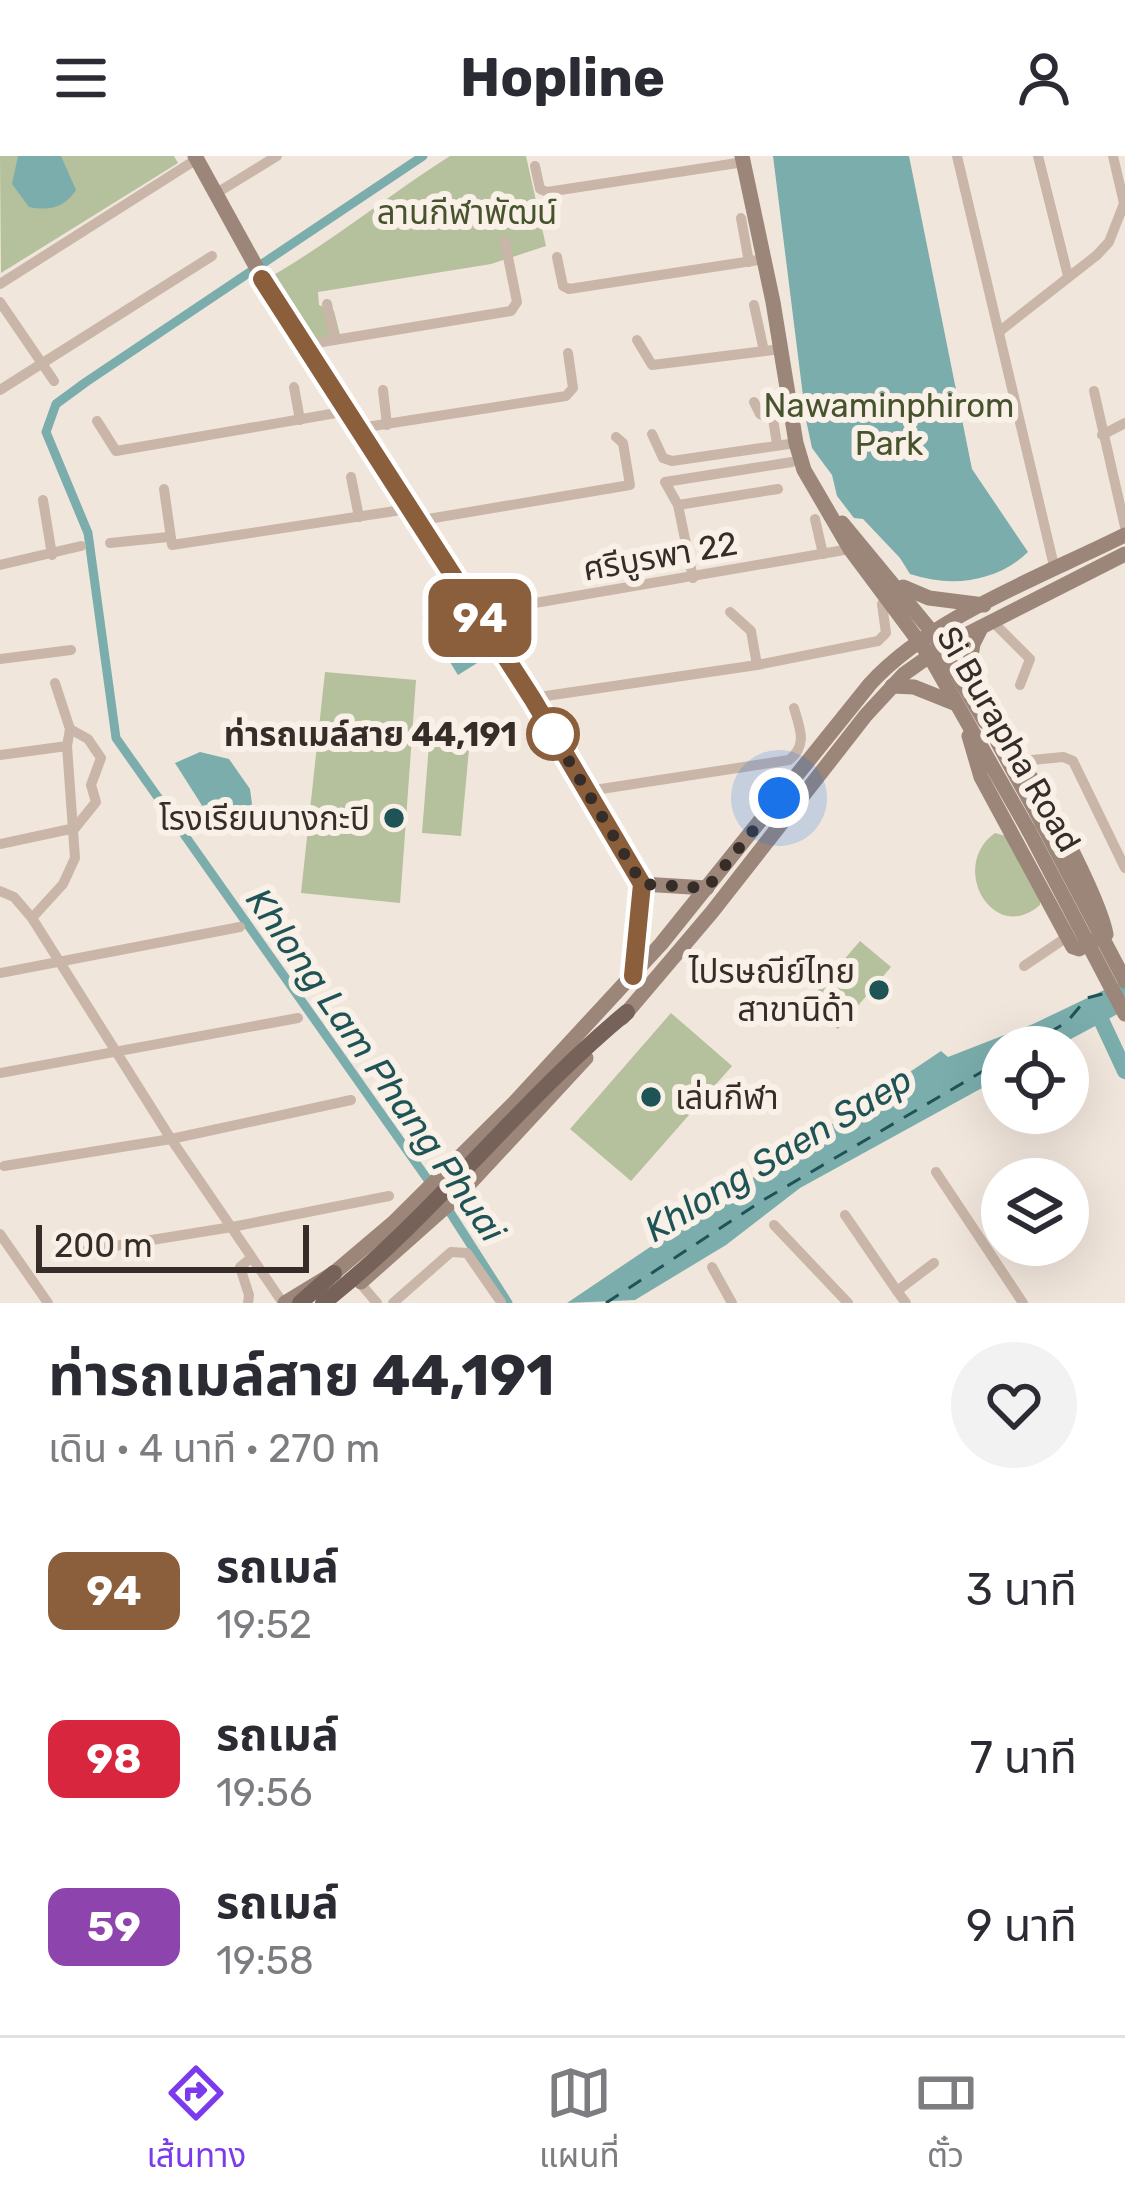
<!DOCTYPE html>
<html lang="th">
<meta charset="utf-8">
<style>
body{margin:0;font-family:Rubik,"Noto Sans Thai",sans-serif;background:#f2f2f3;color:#2b2b33;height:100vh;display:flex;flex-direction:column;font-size:45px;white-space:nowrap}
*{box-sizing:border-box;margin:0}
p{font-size:39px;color:#7c7c81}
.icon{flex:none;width:66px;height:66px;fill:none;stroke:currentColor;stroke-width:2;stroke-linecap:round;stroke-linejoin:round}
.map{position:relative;height:1147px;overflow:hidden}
.details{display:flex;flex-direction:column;background:#fff;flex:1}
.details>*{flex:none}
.badge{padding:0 24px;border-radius:18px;font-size:42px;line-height:78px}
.controls{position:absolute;left:981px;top:870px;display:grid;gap:24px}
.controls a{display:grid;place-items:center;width:108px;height:108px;border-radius:50%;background:#fff;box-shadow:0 12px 48px #0002;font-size:60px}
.scale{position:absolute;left:36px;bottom:30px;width:273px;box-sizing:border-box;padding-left:12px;border:6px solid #362c28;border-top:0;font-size:33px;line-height:42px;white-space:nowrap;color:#362c28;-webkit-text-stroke:9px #f9f0e8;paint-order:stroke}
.you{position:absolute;width:60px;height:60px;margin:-30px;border:9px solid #fff;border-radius:50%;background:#1a73e8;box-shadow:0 0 0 18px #1a73e833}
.map>.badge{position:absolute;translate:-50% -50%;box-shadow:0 0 0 6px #fff}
.round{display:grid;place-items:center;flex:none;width:126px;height:126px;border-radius:63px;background:#f2f2f3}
.summary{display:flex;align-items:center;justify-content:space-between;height:204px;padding:0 48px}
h1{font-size:57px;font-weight:700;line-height:90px}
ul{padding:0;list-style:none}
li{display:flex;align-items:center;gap:36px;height:168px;padding:0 48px}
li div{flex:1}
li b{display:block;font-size:45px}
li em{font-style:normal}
li .badge{min-width:132px;font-weight:700;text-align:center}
header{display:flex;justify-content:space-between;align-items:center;height:156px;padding:0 48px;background:#fff;font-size:54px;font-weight:700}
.menu{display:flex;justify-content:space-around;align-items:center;height:168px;border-top:3px solid #e1e1e2;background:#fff;font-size:33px;color:#7c7c81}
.menu a{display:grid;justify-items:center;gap:6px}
.menu .selected{color:#7c3aed}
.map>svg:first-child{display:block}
</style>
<header><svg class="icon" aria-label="menu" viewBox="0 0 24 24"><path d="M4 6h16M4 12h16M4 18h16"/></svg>Hopline<svg class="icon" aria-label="person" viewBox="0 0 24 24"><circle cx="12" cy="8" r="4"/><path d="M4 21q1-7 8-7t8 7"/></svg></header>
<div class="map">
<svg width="1125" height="1147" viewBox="0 0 1125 1147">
<rect width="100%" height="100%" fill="#f1e6dc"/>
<g fill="#b5c09c">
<path d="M0,0H174L178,7L1,117Z"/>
<path d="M450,0H526L546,90L491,108L318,136L319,149L334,155L340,179L305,184L272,120C334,84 390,38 450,0Z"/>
<path d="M325,516L416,524L400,747L301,737Z"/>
<path d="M429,589L469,593L461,680L422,677Z"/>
<path d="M995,677L1006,680L1040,736V749C993,790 948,710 995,677Z"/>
<path d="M860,785L891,811L838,873L807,847Z"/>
<path d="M671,857L732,910L631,1025L570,973Z"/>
</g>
<g fill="#7badad">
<path d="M18,0H61L76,34C64,52 50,55 29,51L12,28Z"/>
<path d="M773,0H909L972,313L1028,396C997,426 951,432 910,418L900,402L863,363L854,362L837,340L832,319L812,292L806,264Z"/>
<path d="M446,446L482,504L458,519L422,461Z"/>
<path d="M200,596L229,603L250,633L252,648L239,668L215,670L175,607Z"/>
<path d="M1125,824V854L1056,891H1002V921L800,1032L726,1089L635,1144L567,1147L941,895L948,901L1033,868Z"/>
</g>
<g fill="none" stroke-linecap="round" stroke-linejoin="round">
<g stroke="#7badad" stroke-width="9">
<path d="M423,0L86,226L56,248L46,276L88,377L116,582L433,1031"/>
<path d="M446,1050L508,1147"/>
</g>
<path stroke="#7badad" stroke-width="16" d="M1097,855L1125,915"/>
<g stroke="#1f5456" stroke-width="3" stroke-dasharray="15 12" stroke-linecap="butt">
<path d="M1025,891L1067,866L1087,842L1106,837"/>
<path d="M606,1147L760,1046L1002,904"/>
</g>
<g stroke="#c9b6a8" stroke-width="10">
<path d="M957,0L1055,414"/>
<path d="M1038,0L1068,120"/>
<path d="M1113,0L1124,47"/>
<path d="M535,10L540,33L547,36L744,6"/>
<path d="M215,38L277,0"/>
<path d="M741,62L749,106"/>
<path d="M557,101L563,130L569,133L765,103"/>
<path d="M0,128L197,3"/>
<path d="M0,146L54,225"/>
<path d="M327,148L334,183"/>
<path d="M754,149L764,195"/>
<path d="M1000,175L1097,99L1109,86L1125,45"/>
<path d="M637,184L652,209L781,193"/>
<path d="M304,189L511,155L517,146L505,86"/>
<path d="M294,231L300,264"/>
<path d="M0,234L212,100"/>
<path d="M383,234L387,269"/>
<path d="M1094,235L1125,371"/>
<path d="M754,246L760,258L773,263L777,288"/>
<path d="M97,265L116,295L348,255"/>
<path d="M360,272L566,240L573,232L568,197"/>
<path d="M652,278L663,302L672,305L796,287"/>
<path d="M1102,279L1125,267"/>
<path d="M351,321L359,361"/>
<path d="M164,333L172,389L408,353"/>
<path d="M43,344L52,399"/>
<path d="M678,349L778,333"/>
<path d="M815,363L823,398"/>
<path d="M416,365L630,329L623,287L616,281"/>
<path d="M110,387L168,381"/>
<path d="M0,409L81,390"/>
<path d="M693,422L678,349L665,326L792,306"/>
<path d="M730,456L751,475L757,509"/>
<path d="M477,457L850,393"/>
<path d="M992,465L1030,503L1020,529"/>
<path d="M0,503L71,494"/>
<path d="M532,542L757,509L878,485L886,477L882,448"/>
<path d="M0,599L67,590"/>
<path d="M1022,605L1063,601L1073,605L1125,712"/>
<path d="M588,635L789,604C808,589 800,573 794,552"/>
<path d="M0,688L75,672L96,646L91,629L101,602L88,583L70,573"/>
<path d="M0,735L14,741L32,762L171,983L283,1147"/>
<path d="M32,762L63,728L75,702L67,590L70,573L55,527"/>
<path d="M1024,810L1067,781"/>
<path d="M0,817L240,771"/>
<path d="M0,917L298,862"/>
<path d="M4,1010L171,983L351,944"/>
<path d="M936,1016L1023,1147"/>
<path d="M845,1059L897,1135"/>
<path d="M774,1069L848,1147"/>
<path d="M0,1078L48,1147"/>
<path d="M65,1098L232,1071L389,1040"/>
<path d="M712,1111L732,1147"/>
<path d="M360,1127L377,1147"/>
<path d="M248,1147L249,1139L240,1111L251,1102"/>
<path d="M393,1147L451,1096L467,1097L501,1146"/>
<path d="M906,1147L897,1135L934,1107"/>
</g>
<g stroke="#9c8579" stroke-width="15">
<path d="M195,0L264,125L532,542L642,728L707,732"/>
<path d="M742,0L773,146L796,287L804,314L850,393L929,499L1029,675"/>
<path d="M842,367L932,476L985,566"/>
<path d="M903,431L929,442L984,449"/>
<path d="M892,530L914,531L954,547"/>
<path d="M966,530L973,488L981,472"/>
<path d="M969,580L981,621L1073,791L1079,793L1106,778C1098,735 1019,586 983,562"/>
<path d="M998,587L1042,667"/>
<path d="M633,819L642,728"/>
<path d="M622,862L712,756L866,559L904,518L942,491L1125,398"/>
<path d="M361,1126L459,1039L586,902"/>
<path d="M285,1147L334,1117L393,1067L514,947L661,788L870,528C931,461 1043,420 1125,379"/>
</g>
<g stroke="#776259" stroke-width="16">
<path d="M300,1147L334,1117"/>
<path d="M323,1147C434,1060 518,946 627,856"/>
</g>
<g stroke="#9c8579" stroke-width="15">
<path d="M1042,667L1125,825"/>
<path d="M1029,675L1125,858"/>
</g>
</g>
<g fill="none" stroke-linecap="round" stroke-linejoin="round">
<g stroke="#fff" stroke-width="27">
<path id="line" d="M262,123L532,542L642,728L633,820"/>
</g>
<use href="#line" stroke="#8b5e3c" stroke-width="18"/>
<path stroke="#362c28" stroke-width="12" stroke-dasharray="0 21.6" d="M553,578L550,573L642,728L707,732L779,642"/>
</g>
<circle fill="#fff" stroke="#8b5e3c" stroke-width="6" cx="553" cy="578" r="24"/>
<g fill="#1f5456" stroke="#f9f0e8" stroke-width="4.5">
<circle cx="394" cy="662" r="12"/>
<circle cx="879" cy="834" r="12"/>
<circle cx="651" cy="941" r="12"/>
</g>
<g text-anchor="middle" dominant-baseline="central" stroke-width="12" stroke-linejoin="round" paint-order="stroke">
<g font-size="33" fill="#46532c" stroke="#f9f0e8">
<text x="467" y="56">ลานกีฬาพัฒน์</text>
<text x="889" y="249">Nawaminphirom<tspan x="889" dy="38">Park</tspan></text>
</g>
<g font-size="33" fill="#362c28" stroke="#f9f0e8">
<text transform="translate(660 400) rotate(-10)">ศรีบูรพา 22</text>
<text transform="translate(1009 583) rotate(60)">Si Burapha Road</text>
</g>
<g font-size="33" font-weight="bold" fill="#362c28" stroke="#f9f0e8" text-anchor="end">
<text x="517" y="578">ท่ารถเมล์สาย 44,191</text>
</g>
<g font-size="33" fill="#362c28" stroke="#f9f0e8" text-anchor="end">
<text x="370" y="662">โรงเรียนบางกะปิ</text>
<text x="855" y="815">ไปรษณีย์ไทย<tspan x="855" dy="38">สาขานิด้า</tspan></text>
<text x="675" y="941" text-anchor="start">เล่นกีฬา</text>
</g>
<g font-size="36" font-style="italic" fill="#1f5456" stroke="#f9f0e8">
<text transform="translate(376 909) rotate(55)">Khlong Lam Phang Phuai</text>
<text transform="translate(778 998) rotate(-31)">Khlong Saen Saep</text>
</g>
</g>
</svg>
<div class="controls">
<a><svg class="icon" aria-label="locate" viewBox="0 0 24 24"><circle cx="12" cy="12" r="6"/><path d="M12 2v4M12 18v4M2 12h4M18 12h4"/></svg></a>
<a><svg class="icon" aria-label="layers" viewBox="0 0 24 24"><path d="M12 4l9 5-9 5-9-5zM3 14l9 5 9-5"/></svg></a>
</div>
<div class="scale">200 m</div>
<div class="you" style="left:779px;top:642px"></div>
<b class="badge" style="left:480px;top:462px;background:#8b5e3c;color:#fff">94</b>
</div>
<section class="details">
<div class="summary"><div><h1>ท่ารถเมล์สาย 44,191</h1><p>เดิน · 4 นาที · 270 m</p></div><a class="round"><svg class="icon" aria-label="heart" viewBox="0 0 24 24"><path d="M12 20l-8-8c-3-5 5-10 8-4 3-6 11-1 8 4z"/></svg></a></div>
<ul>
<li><span class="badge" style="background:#8b5e3c;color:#fff">94</span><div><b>รถเมล์</b><p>19:52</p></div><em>3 นาที</em></li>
<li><span class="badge" style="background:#d7263d;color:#fff">98</span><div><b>รถเมล์</b><p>19:56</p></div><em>7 นาที</em></li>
<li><span class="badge" style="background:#8e44ad;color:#fff">59</span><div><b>รถเมล์</b><p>19:58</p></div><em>9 นาที</em></li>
</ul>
</section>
<nav class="menu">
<a class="selected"><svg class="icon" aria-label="directions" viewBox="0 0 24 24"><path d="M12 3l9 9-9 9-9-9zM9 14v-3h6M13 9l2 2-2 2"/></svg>เส้นทาง</a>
<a><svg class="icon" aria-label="map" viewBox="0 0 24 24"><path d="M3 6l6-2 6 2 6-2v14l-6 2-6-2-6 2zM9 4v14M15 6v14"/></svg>แผนที่</a>
<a><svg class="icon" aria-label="tickets" viewBox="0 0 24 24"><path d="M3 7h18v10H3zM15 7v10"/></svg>ตั๋ว</a>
</nav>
